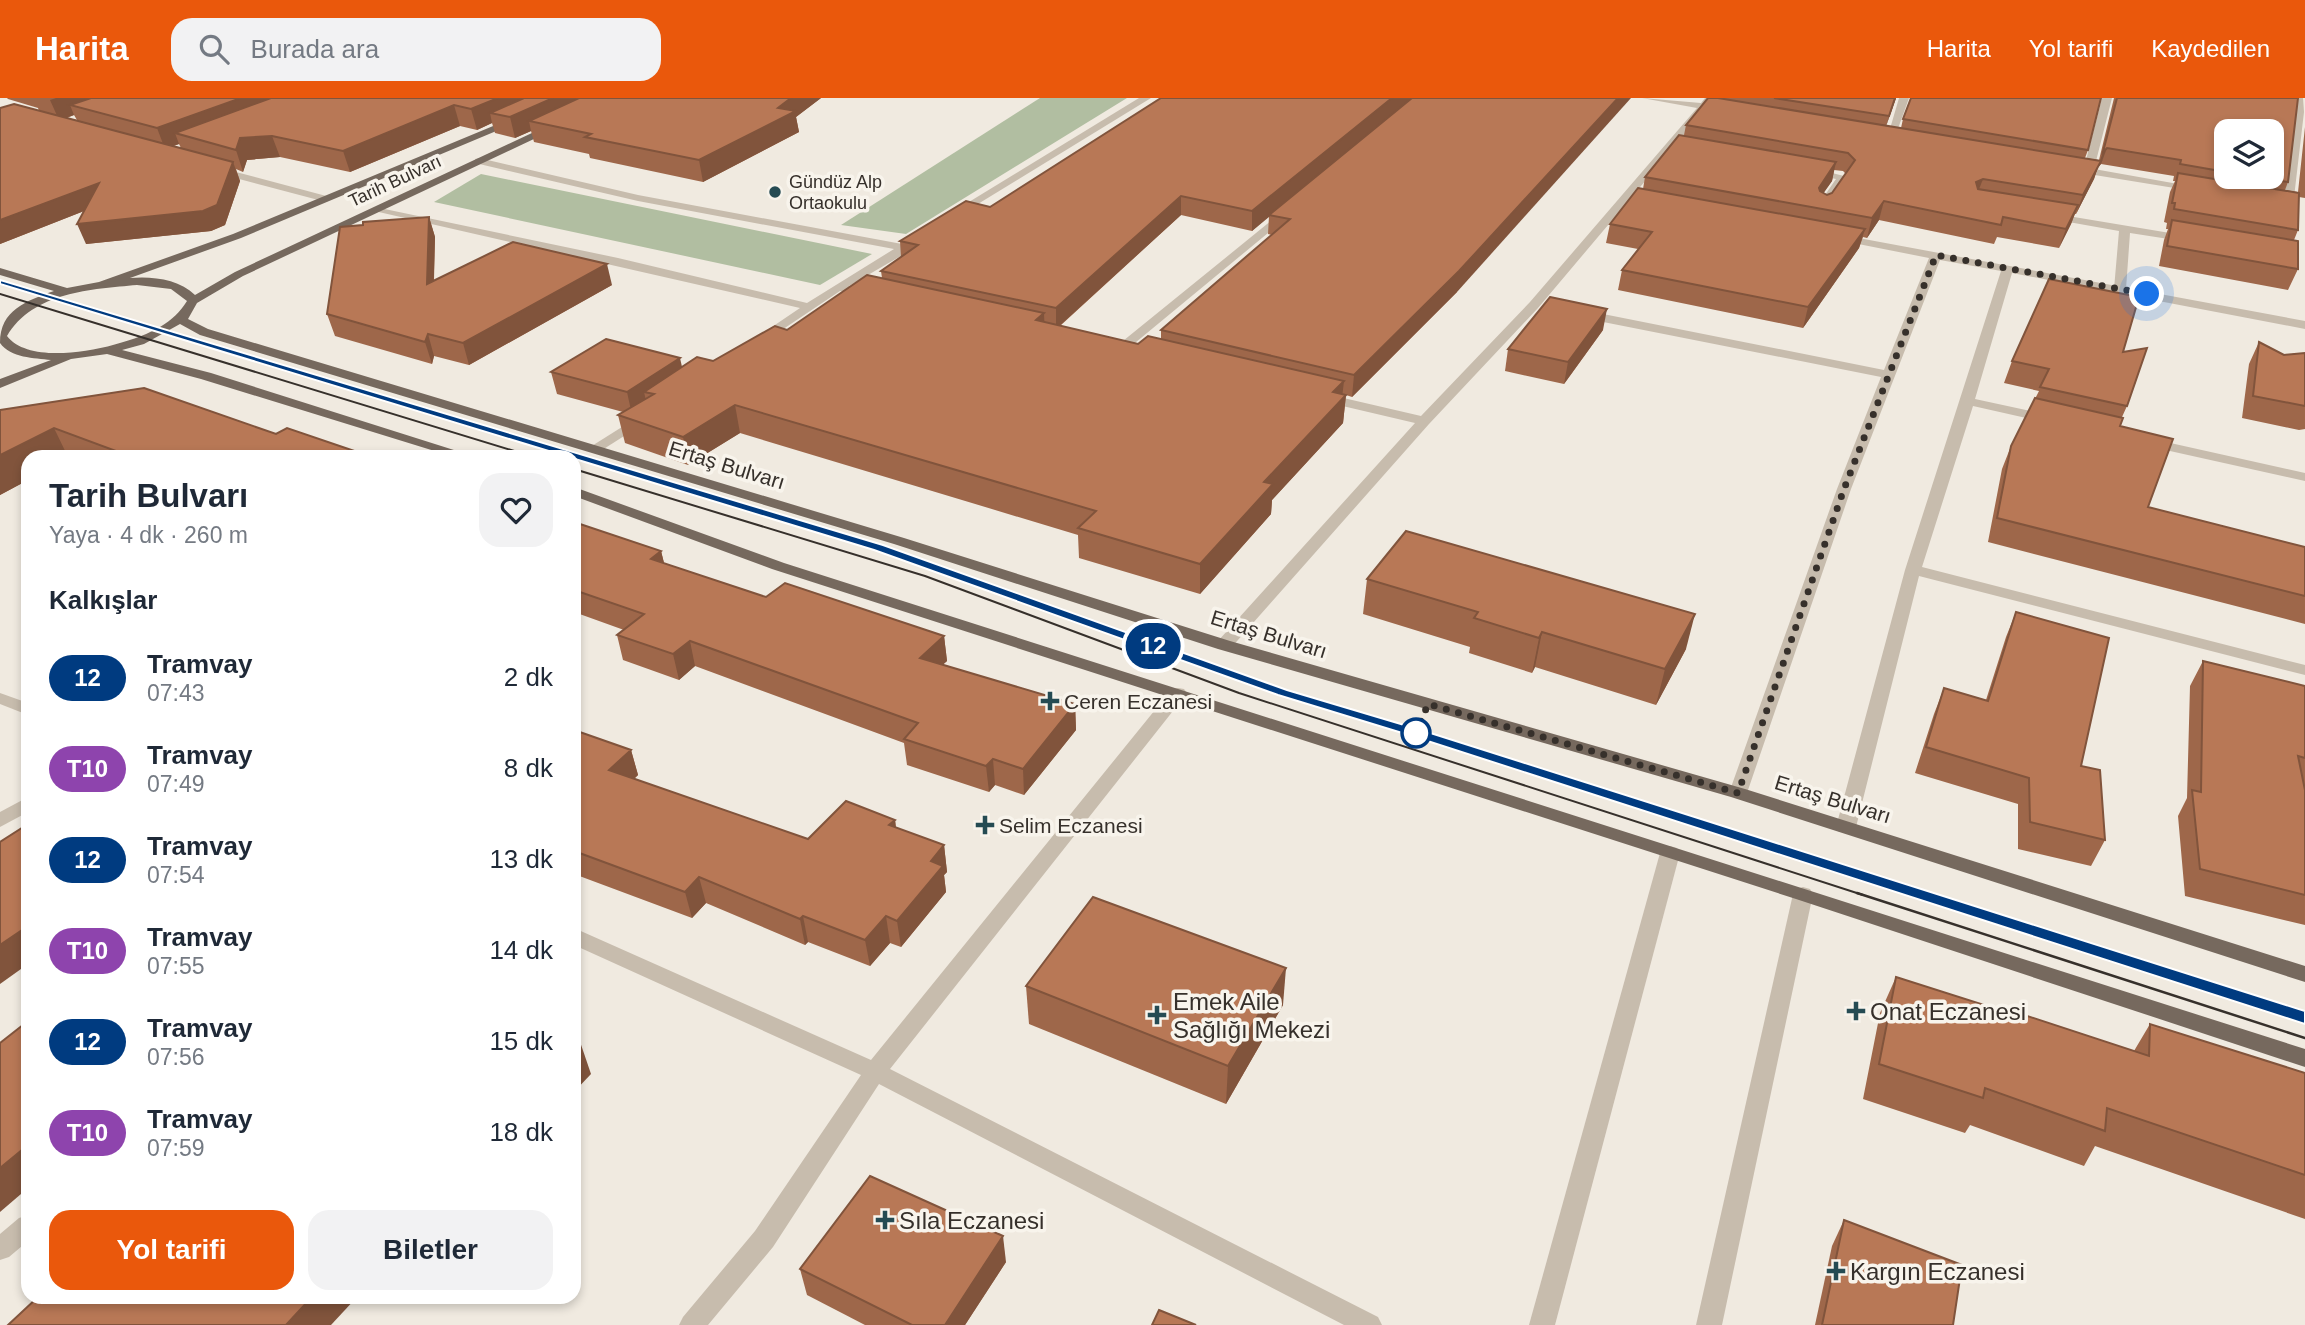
<!DOCTYPE html>
<html lang="tr">
<meta charset="utf-8">
<style>
body{margin:0;font-family:Helvetica,sans-serif;background:#f2f2f3;color:#1f2937;height:100vh;display:flex;flex-direction:column;font-size:26px;white-space:nowrap}
*{box-sizing:border-box;margin:0}
p{font-size:23px;color:#747a83}
.icon{flex:none;width:38px;height:38px;fill:none;stroke:currentColor;stroke-width:2;stroke-linecap:round;stroke-linejoin:round}
.map{position:relative;flex:1;overflow:hidden}
.panel{position:absolute;left:21px;top:352px;width:560px;height:854px;display:flex;flex-direction:column;background:#fff;border-radius:21px;box-shadow:0 4px 10px #0003}
.panel>*{flex:none}
.badge{padding:0 14px;border-radius:23px;font-size:24px;line-height:46px}
.buttons{position:absolute;left:2214px;top:21px;display:grid;gap:14px}
.buttons a{display:grid;place-items:center;width:70px;height:70px;border-radius:14px;background:#fff;box-shadow:0 4px 10px #0003;font-size:35px}
.you{position:absolute;width:35px;height:35px;margin:-18px;border:5px solid #fff;border-radius:50%;background:#1a73e8;box-shadow:0 0 0 10px #1a73e833}
.map>.badge{position:absolute;translate:-50% -50%;box-shadow:0 0 0 4px #fff}
h2{padding:0 28px;font-size:26px;line-height:63px}
.round{display:grid;place-items:center;flex:none;width:74px;height:74px;border-radius:21px;background:#f2f2f3}
.head{display:flex;align-items:center;justify-content:space-between;height:119px;padding:0 28px}
h1{font-size:33px;font-weight:700;line-height:52px}
.action{display:flex;gap:14px;margin-top:auto;padding:14px 28px}
.action a{flex:1;height:80px;border-radius:21px;background:#ea580c;color:#fff;font-size:28px;font-weight:700;line-height:80px;text-align:center}
.action a+a{background:#f2f2f3;color:#1f2937}
ul{padding:0;list-style:none}
li{display:flex;align-items:center;gap:21px;height:91px;padding:0 28px}
li div{flex:1}
li b{display:block;font-size:26px}
li em{font-style:normal}
li .badge{min-width:77px;font-weight:700;text-align:center}
header{display:flex;align-items:center;gap:42px;box-sizing:border-box;height:98px;padding:0 35px;background:#ea580c;color:#fff}
header strong{font-size:33px}
nav{display:flex;gap:38px;margin-inline-start:auto;font-size:24px}
.search{width:490px;height:63px;background:#f2f2f3;display:flex;align-items:center;gap:18px;box-sizing:border-box;padding:0 24px;border-radius:21px;color:#747a83;font-size:26px}
.map>svg:first-child{display:block}
</style>
<header>
<strong>Harita</strong>
<div class="search"><svg class="icon" aria-label="search" viewBox="0 0 24 24"><circle cx="10" cy="10" r="6"/><path d="M15 15l6 6"/></svg>Burada ara</div>
<nav><a>Harita</a><a>Yol tarifi</a><a>Kaydedilen</a></nav>
</header>
<div class="map">
<svg width="2305" height="1227" viewBox="0 0 2305 1227">
<rect width="100%" height="100%" fill="#f0eae0"/>
<g fill="#b1bea1">
<path d="M1040,0H1127L906,136L841,127Z"/>
<path d="M481,76L872,156L820,187L434,104Z"/>
</g>
<g fill="none" stroke-linecap="round" stroke-linejoin="round">
<g fill="#c7bcad" fill-rule="evenodd">
<path d="M1812,70L1848,79L1825,112L1816,110L1836,81L1808,75V71Z"/>
<path d="M2050,115L2188,138L2194,141L2188,144L2130,135L2126,191L2120,195L2114,191L2119,133L2046,120V116Z"/>
</g>
<g fill="#c7bcad" fill-rule="evenodd">
<path d="M1139,0H1151L955,120L946,118Z"/>
<path d="M1642,0L1701,5L1705,0H1715L1710,6L1717,9L1706,11L1538,210L1429,326L1230,551H1218L1216,547L1218,543L1415,325L1317,302V296L1322,295L1421,318L1530,204L1697,10Z"/>
<path d="M1899,0H1909L1895,39L1887,41Z"/>
<path d="M2102,0H2112L2094,71L2195,89L2199,90V94L2070,73V69L2084,70Z"/>
<path d="M2293,0H2303L2304,14L2293,108L2288,111L2283,108L2294,14Z"/>
<path d="M479,60L638,97L902,146L920,137L926,140L911,152L849,188L872,192V198L840,193L761,246L755,242L757,239L800,210L370,112L375,109L618,160L807,205L894,151L638,103L475,65V61Z"/>
<path d="M217,69L330,99L331,101L326,104L213,74L212,72Z"/>
<path d="M1282,114L1291,116L1124,254L1107,252V246L1118,247Z"/>
<path d="M1837,136L2305,223V231L2012,175L1975,301L2054,318L2056,321L2049,325L1973,308L1922,469L2305,567V577L1919,478L1856,729L1853,734H1839L1836,729L1905,472L2001,173L1940,162L1851,391L1747,695L1745,699H1731L1729,695L1837,391L1881,279L1583,220L1577,216L1583,212L1884,272L1929,160L1833,141L1831,139Z"/>
<path d="M641,317L648,321L646,324L599,354H589L587,351Z"/>
<path d="M2148,340L2305,375V383L2143,347L2141,344Z"/>
<path d="M1178,590L1184,591L1187,595L1184,599L890,971L1378,1219L1382,1227H1344L879,986L773,1149L708,1227H679L683,1219L755,1133L861,977L574,847V830L871,962L1172,591Z"/>
<path d="M0,595L28,605V617L0,606Z"/>
<path d="M28,699V714L0,729V714Z"/>
<path d="M1670,748L1677,750L1680,755L1555,1227H1529L1660,755L1663,750Z"/>
<path d="M1803,789L1810,791L1813,796L1722,1227H1696L1793,796L1796,791Z"/>
<path d="M28,1117V1143L9,1159L0,1162V1136L19,1120Z"/>
</g>
<g fill="#76695e" fill-rule="evenodd">
<path d="M515,19L520,22L518,24L241,140L130,180C152,178 179,181 195,197L235,174L549,27H555V31L243,178L197,205L188,221L208,231L904,440L1230,543L1745,691L2305,868V884L1731,699L1218,551L894,446L200,237L180,226L144,246L122,252L211,275L476,359H454L201,281L107,256L71,261L0,290V281L51,262C34,260 11,260 0,245C0,212 26,203 54,193L0,177V170L67,190L99,184L233,136ZM137,187L171,191L187,203C180,214 172,222 160,229C128,248 33,272 7,238C33,194 92,191 137,187Z"/>
<path d="M574,389L784,465L2305,951V969L1796,801L772,471L574,398Z"/>
</g>
<g stroke="#36302b" stroke-width="2">
<path d="M0,184L879,449L1283,595L1923,797"/>
<path d="M0,196L534,359"/>
<path d="M574,371L925,478L1239,595L1863,797"/>
</g>
<g stroke="#36302b" stroke-width="2.5">
<path d="M1857,795L2305,940"/>
<path d="M1917,795L2305,919"/>
</g>
</g>
<g fill="#9e674a" fill-rule="evenodd">
<path d="M7,0H821L796,19L799,34L703,84L590,60L589,56L534,44L531,33L515,40L495,35L492,25L477,32L460,28L350,74L280,59L247,62L243,74L236,71L240,83L225,127L211,133L86,146L84,113L0,146V10L39,13L38,10L8,1ZM74,17L77,22L67,20ZM179,46L181,50L173,48Z"/>
<path d="M1161,0L1457,194L1352,299L1346,297L1343,325L1272,402L1271,416L1200,496L1079,460L1078,437L740,335L688,367L625,345L618,317L623,314L557,296L551,274L682,269L713,263L787,232L882,180L881,173L901,159L900,143L990,109ZM1181,117L1252,133L1269,118L1268,136L1272,137L1161,232V240L1138,246L1060,228Z"/>
<path d="M1708,0H1896L1886,28L1901,30L1903,21L2088,52L2085,60L2099,62L2114,0H2298L2288,84L2285,92L2298,94L2305,29V100L2299,99L2298,132L2294,142L2298,171L2288,192L2159,168L2164,142L2168,131H2166L2167,125L2164,124L2170,94L2175,83H2173L2174,78L2101,66L2098,69L2094,81L2076,116H2075L2071,126L2059,150L1997,139L1994,146L1879,122L1867,140L1863,139L1859,150L1803,230L1618,192L1622,172L1638,151L1606,145L1610,126L1643,91L1645,79L1684,37L1686,27ZM2226,33L2272,79H2226ZM1834,72L1843,73L1846,76L1832,95L1827,97L1823,95L1832,83Z"/>
<path d="M429,119L435,139L434,183L612,187L469,267L434,258L432,266L335,238L327,216Z"/>
<path d="M1603,232L1564,286L1505,273L1508,251Z"/>
<path d="M2259,244L2284,257L2305,255V331L2299,332L2242,320L2249,266Z"/>
<path d="M2123,254L2127,308L2122,319L2120,328L2148,409L2305,449V526L1988,444L2002,371L2011,348L2039,293L2004,285L2012,263Z"/>
<path d="M0,312L276,336L372,359H28V382L0,397Z"/>
<path d="M574,424L661,453L664,465L766,499L944,538L947,563L942,567L1075,606L1076,632L1024,697L995,687L989,694L907,667L904,645L695,568L679,582L623,562L617,537L624,532L574,514Z"/>
<path d="M1367,481L1686,551L1656,607L1535,569L1532,575L1469,555L1470,549L1363,516Z"/>
<path d="M2016,514L2081,668L2105,742L2091,768L2018,751V706L1915,675L1934,616L1944,590L1986,602L2006,539Z"/>
<path d="M2203,563L2305,588V827L2185,798L2178,718L2187,700L2190,588Z"/>
<path d="M574,632L631,652L638,677L634,681L808,741L895,722L896,730L944,747L947,774L944,777L946,794L901,849L890,845L870,868L808,844L805,847L706,805L692,820L574,776Z"/>
<path d="M1896,879L2008,915L2009,912L2134,953L2150,926L2305,975V1121L2095,1048L2084,1068L1970,1027L1965,1035L1863,1001L1880,915Z"/>
<path d="M1026,888L1283,907L1226,1006L1029,926Z"/>
<path d="M1844,1122L1953,1227H1815L1832,1148Z"/>
<path d="M1006,1164L965,1227H865L807,1197L800,1171Z"/>
</g>
<g fill="#81543c">
<path d="M56,0H127L70,7L74,17L59,22L50,2Z"/>
<path d="M241,0H303L175,35L179,46L165,51L157,30Z"/>
<path d="M498,0H552L490,15L492,25L477,32L471,11Z"/>
<path d="M553,0H602L529,23L531,33L515,40L510,19Z"/>
<path d="M791,0H821L796,19L799,34L703,84L699,62Z"/>
<path d="M1392,0H1412L1252,133V113Z"/>
<path d="M1618,0H1631L1457,194L1352,299L1354,277Z"/>
<path d="M1895,0H1896L1884,34L1889,18Z"/>
<path d="M454,7L460,28L350,74L343,53Z"/>
<path d="M272,38L280,59L247,62L243,74L236,52L240,40Z"/>
<path d="M2107,50L2101,66L2098,69L2094,81L2076,116L2083,97L2098,68L2103,54Z"/>
<path d="M233,64L240,83L225,127L211,133L86,146L77,126Z"/>
<path d="M1836,64L1832,83L1814,109L1819,90Z"/>
<path d="M1983,81L1976,99V84Z"/>
<path d="M99,85L107,104L0,146V122Z"/>
<path d="M1181,98V117L1056,231V210Z"/>
<path d="M1884,103L1879,122L1867,140L1872,120Z"/>
<path d="M2078,107L2071,126L2059,150L2066,131Z"/>
<path d="M429,119L435,139L433,207L427,186Z"/>
<path d="M1865,131L1859,150L1803,230L1808,209Z"/>
<path d="M607,166L612,187L469,267L463,245Z"/>
<path d="M1607,211L1603,232L1564,286L1568,264Z"/>
<path d="M1044,215L1045,241L1036,222Z"/>
<path d="M428,236L434,258L432,266L425,244Z"/>
<path d="M680,260L685,282L644,294L647,307L632,317L627,294Z"/>
<path d="M1344,283L1342,300L1346,297L1343,325L1272,402L1271,416L1200,496V466L1333,294Z"/>
<path d="M735,307L740,335L688,367L683,339Z"/>
<path d="M54,330L68,359H28V382L0,397V357Z"/>
<path d="M661,453L667,477L651,461Z"/>
<path d="M1695,516L1686,551L1656,607L1665,571Z"/>
<path d="M1542,534L1535,569L1532,575L1539,540Z"/>
<path d="M944,538L947,563L923,585L920,560Z"/>
<path d="M690,543L695,568L679,582L673,556Z"/>
<path d="M1075,606L1076,632L1024,697L1023,671Z"/>
<path d="M631,652L638,677L616,698L609,672Z"/>
<path d="M993,661L995,687L989,694L986,668Z"/>
<path d="M895,722L898,748L889,727Z"/>
<path d="M944,747L947,774L944,777L946,794L901,849L897,823L931,763Z"/>
<path d="M699,779L706,805L692,820L685,794Z"/>
<path d="M803,818L808,844L805,847L800,821Z"/>
<path d="M886,818L890,845L870,868L865,842Z"/>
<path d="M28,828V866L0,886V847Z"/>
<path d="M1286,870L1283,907L1226,1006L1228,968Z"/>
<path d="M575,929L591,976L574,994V930Z"/>
<path d="M28,1047V1090L0,1114V1070Z"/>
<path d="M1003,1138L1006,1164L965,1227H945Z"/>
<path d="M298,1199H357L331,1227H286Z"/>
</g>
<g fill="#b87856" stroke="#81543c" stroke-width="2">
<path d="M91,0H241L157,30L70,7Z"/>
<path d="M271,0H498L471,11L454,7L343,53L272,38L240,40L236,52L175,35Z"/>
<path d="M524,0H553L510,19L490,15Z"/>
<path d="M579,0H791L778,10L796,13L699,62L585,39L591,36L529,23Z"/>
<path d="M1161,0H1392L1252,113L1181,98L1056,210L881,173L918,147L900,143L966,103L990,109Z"/>
<path d="M1412,0H1618L1459,173L1354,277L1161,232L1290,121L1269,117Z"/>
<path d="M1708,0H1718L2101,63L2083,97L1983,81L1976,84L1978,91L2078,107L2066,131L2003,119L2001,127L1884,103L1872,120L1645,79L1679,37L1836,64L1819,90L1820,93L1827,97L1832,95L1855,62L1848,55L1686,27Z"/>
<path d="M1774,0H1895L1889,18Z"/>
<path d="M1911,0H2101L2088,52L1903,21Z"/>
<path d="M2117,0H2298L2288,84L2254,79H2272V33H2226V74L2180,66L2181,62L2107,50L2103,54Z"/>
<path d="M14,6L233,64L217,107L203,113L77,126L99,85L0,122V10Z"/>
<path d="M2178,75L2299,95L2298,132L2174,111L2175,105H2172Z"/>
<path d="M1638,90L1865,131L1808,209L1622,172L1652,134L1610,126Z"/>
<path d="M429,119L427,186L513,144L607,166L463,245L428,236L425,244L327,216L340,129L363,127V124Z"/>
<path d="M2172,122L2298,143V171L2167,148Z"/>
<path d="M867,177L1044,215L1036,222L1138,246L1148,238L1344,283L1333,294L1346,297L1264,384L1273,386L1200,466L1078,430L1096,413L735,307L683,339L618,317L654,296L644,294L697,259L713,263L775,228L787,232Z"/>
<path d="M2049,181L2139,199L2123,254L2147,250L2127,308L2040,289L2049,271L2012,263Z"/>
<path d="M1550,199L1607,211L1568,264L1508,251Z"/>
<path d="M606,241L680,260L627,294L551,274Z"/>
<path d="M2259,244L2284,257L2305,255V308L2253,298Z"/>
<path d="M144,290L276,336L287,330L372,359H132L54,330L0,357V312Z"/>
<path d="M2035,300L2123,320L2120,328L2173,341L2148,409L2305,449V498L1997,420L2011,348Z"/>
<path d="M574,424L661,453L651,461L766,499L785,485L944,538L920,560L1075,606L1023,671L993,661L986,668L904,641L918,625L690,543L673,556L617,537L644,516L574,492Z"/>
<path d="M1406,433L1695,516L1665,571L1542,534L1539,540L1474,520L1478,514L1367,481Z"/>
<path d="M2016,514L2109,540L2081,668L2100,672L2105,742L2030,724L2029,680L1926,649L1944,590L1988,603Z"/>
<path d="M2203,563L2305,588V660L2298,658L2305,692V797L2200,771L2192,692L2201,694Z"/>
<path d="M574,632L631,652L609,672L808,741L846,703L895,722L889,727L944,747L931,763L943,768L897,823L886,818L865,842L803,818L800,821L699,779L685,794L574,753Z"/>
<path d="M28,726V828L0,847V744Z"/>
<path d="M1093,799L1286,870L1228,968L1026,888Z"/>
<path d="M1896,879L2009,915V912L2149,958L2150,926L2305,975V1077L2107,1010L2105,1033L1985,990L1983,1000L1879,966Z"/>
<path d="M28,923V1047L0,1070V945Z"/>
<path d="M870,1078L1003,1138L945,1227H912L800,1171Z"/>
<path d="M1844,1122L1962,1167L1953,1227H1822Z"/>
<path d="M38,1199H308L311,1200L286,1227H8Z"/>
<path d="M1159,1212L1196,1227H1152Z"/>
</g>
<path fill="#003b80" stroke="#fff" stroke-width="2" d="M0,182L883,447L1287,592L1421,632L2305,913V926L1412,638L1278,597L874,452L0,186Z"/>
<g fill="none" stroke-linecap="round" stroke-linejoin="round">
<path stroke="#36302b" stroke-width="7" stroke-dasharray="0 12.6" d="M1416,635L1428,606L1738,695L1844,391L1936,157L2147,196"/>
</g>
<g fill="#254b53" stroke="#f8f4ec" stroke-width="2.5">
<circle cx="775" cy="94" r="7"/>
<path d="M1046.5 592.5h7v7h7v7h-7v7h-7v-7h-7v-7h7z"/>
<path d="M981.5 716.5h7v7h7v7h-7v7h-7v-7h-7v-7h7z"/>
<path d="M1852.5 902.5h7v7h7v7h-7v7h-7v-7h-7v-7h7z"/>
<path d="M1153.5 906.5h7v7h7v7h-7v7h-7v-7h-7v-7h7z"/>
<path d="M881.5 1111.5h7v7h7v7h-7v7h-7v-7h-7v-7h7z"/>
<path d="M1832.5 1162.5h7v7h7v7h-7v7h-7v-7h-7v-7h7z"/>
</g>
<circle fill="#fff" stroke="#003b80" stroke-width="3.5" cx="1416" cy="635" r="14"/>
<g text-anchor="middle" dominant-baseline="central" stroke-width="7" stroke-linejoin="round" paint-order="stroke">
<g font-size="18" fill="#36302b" stroke="#f8f4ec">
<text transform="translate(395 83) rotate(-25)">Tarih Bulvarı</text>
</g>
<g font-size="18" fill="#36302b" stroke="#f8f4ec" text-anchor="start">
<text x="789" y="84">Gündüz Alp<tspan x="789" dy="21">Ortaokulu</tspan></text>
</g>
<g font-size="21" fill="#36302b" stroke="#f8f4ec">
<text transform="translate(727 367) rotate(17)">Ertaş Bulvarı</text>
<text transform="translate(1269 536) rotate(17)">Ertaş Bulvarı</text>
<text transform="translate(1833 701) rotate(17)">Ertaş Bulvarı</text>
</g>
<g font-size="21" fill="#36302b" stroke="#f8f4ec" text-anchor="start">
<text x="1064" y="603">Ceren Eczanesi</text>
<text x="999" y="727">Selim Eczanesi</text>
</g>
<g font-size="24" fill="#36302b" stroke="#f8f4ec" text-anchor="start">
<text x="1173" y="903">Emek Aile<tspan x="1173" dy="28">Sağlığı Mekezi</tspan></text>
<text x="1870" y="913">Onat Eczanesi</text>
<text x="899" y="1122">Sıla Eczanesi</text>
<text x="1850" y="1173">Kargın Eczanesi</text>
</g>
</g>
</svg>
<div class="buttons">
<a><svg class="icon" aria-label="layers" viewBox="0 0 24 24"><path d="M12 4l9 5-9 5-9-5zM3 14l9 5 9-5"/></svg></a>
</div>
<div class="you" style="left:2147px;top:196px"></div>
<b class="badge" style="left:1153px;top:548px;background:#003b80;color:#fff">12</b>
<section class="panel">
<div class="head"><div><h1>Tarih Bulvarı</h1><p>Yaya · 4 dk · 260 m</p></div><a class="round"><svg class="icon" aria-label="heart" viewBox="0 0 24 24"><path d="M12 20l-8-8c-3-5 5-10 8-4 3-6 11-1 8 4z"/></svg></a></div>
<h2>Kalkışlar</h2>
<ul>
<li><span class="badge" style="background:#003b80;color:#fff">12</span><div><b>Tramvay</b><p>07:43</p></div><em>2 dk</em></li>
<li><span class="badge" style="background:#8e44ad;color:#fff">T10</span><div><b>Tramvay</b><p>07:49</p></div><em>8 dk</em></li>
<li><span class="badge" style="background:#003b80;color:#fff">12</span><div><b>Tramvay</b><p>07:54</p></div><em>13 dk</em></li>
<li><span class="badge" style="background:#8e44ad;color:#fff">T10</span><div><b>Tramvay</b><p>07:55</p></div><em>14 dk</em></li>
<li><span class="badge" style="background:#003b80;color:#fff">12</span><div><b>Tramvay</b><p>07:56</p></div><em>15 dk</em></li>
<li><span class="badge" style="background:#8e44ad;color:#fff">T10</span><div><b>Tramvay</b><p>07:59</p></div><em>18 dk</em></li>
</ul>
<div class="action"><a>Yol tarifi</a><a>Biletler</a></div>
</section>
</div>
